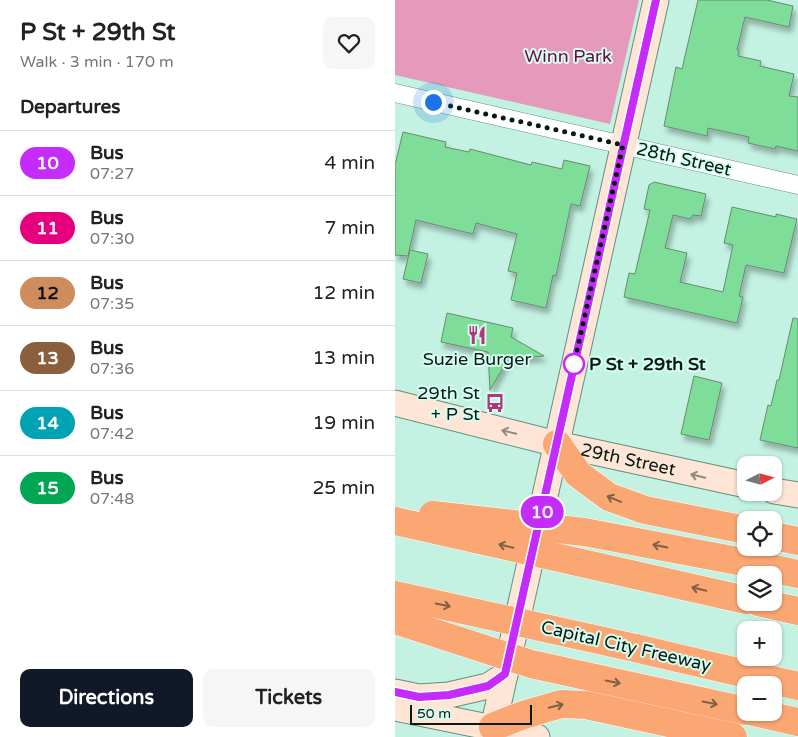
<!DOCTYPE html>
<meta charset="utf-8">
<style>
body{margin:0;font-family:"Varela Round",sans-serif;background:#f6f6f6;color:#222;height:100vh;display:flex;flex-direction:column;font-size:19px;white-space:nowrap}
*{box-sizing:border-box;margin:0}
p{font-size:16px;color:#767676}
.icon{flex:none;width:28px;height:28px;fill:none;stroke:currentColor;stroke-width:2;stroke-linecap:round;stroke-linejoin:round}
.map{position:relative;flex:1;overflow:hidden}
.panel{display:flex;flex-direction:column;background:#fff;width:395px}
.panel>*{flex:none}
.badge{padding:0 10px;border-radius:16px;font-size:18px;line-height:32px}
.needle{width:32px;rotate:84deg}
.tools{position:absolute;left:342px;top:456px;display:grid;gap:10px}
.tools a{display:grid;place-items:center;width:45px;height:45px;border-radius:10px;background:#fff;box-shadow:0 1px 4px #0004;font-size:25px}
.scale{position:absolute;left:15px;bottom:12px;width:122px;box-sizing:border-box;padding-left:5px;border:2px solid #081a15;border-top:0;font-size:14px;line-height:18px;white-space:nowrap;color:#081a15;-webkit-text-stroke:4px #d7fdf0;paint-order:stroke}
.you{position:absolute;width:25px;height:25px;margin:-12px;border:4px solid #fff;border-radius:50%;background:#1a73e8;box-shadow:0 0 0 8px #1a73e833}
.map>.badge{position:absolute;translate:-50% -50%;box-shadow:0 0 0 2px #fff}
h2{padding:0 20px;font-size:19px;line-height:45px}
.round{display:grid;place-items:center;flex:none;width:52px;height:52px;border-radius:10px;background:#f6f6f6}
.head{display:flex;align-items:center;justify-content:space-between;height:85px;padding:0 20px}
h1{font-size:24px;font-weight:700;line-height:38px}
.cta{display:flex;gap:10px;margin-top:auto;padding:10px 20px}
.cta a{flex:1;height:58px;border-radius:10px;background:#111827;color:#fff;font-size:20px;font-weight:700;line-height:58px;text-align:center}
.cta a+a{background:#f6f6f6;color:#222}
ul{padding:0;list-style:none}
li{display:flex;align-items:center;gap:15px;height:65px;padding:0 20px;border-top:1px solid #e0e0e0}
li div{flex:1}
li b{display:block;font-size:19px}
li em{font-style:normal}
li .badge{min-width:55px;font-weight:700;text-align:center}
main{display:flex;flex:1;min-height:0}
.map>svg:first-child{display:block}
</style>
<main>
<section class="panel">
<div class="head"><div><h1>P St + 29th St</h1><p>Walk · 3 min · 170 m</p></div><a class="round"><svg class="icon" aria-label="heart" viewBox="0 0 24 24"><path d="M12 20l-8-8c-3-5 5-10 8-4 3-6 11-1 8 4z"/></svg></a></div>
<h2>Departures</h2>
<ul>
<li><span class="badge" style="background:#c52bfb;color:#fff">10</span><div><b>Bus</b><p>07:27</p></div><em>4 min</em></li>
<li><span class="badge" style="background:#e6007e;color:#fff">11</span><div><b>Bus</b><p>07:30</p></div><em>7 min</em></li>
<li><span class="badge" style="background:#cf8c5d;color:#111">12</span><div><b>Bus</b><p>07:35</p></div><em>12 min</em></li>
<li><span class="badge" style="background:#8b5e3c;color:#fff">13</span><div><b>Bus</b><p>07:36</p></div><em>13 min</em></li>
<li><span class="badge" style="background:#00a3b4;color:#fff">14</span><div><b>Bus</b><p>07:42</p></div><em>19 min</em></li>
<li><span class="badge" style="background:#00a651;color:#fff">15</span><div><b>Bus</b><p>07:48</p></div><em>25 min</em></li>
</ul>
<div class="cta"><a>Directions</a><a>Tickets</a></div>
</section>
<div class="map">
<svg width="403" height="737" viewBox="0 0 403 737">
<defs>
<filter id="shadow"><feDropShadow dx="3" dy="5.5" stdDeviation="2.5" flood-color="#0004"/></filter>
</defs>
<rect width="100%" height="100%" fill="#c3f2e2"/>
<path fill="#e69abb" d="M0,0H244L215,124L0,75Z"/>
<g fill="#7fdd9a" stroke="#698a71" filter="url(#shadow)">
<path d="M303,0H372L398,6L394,27L350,17L342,50H344L343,56L366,61L365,66L399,74L394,96L403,97V151L381,146L380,149L353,143L354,137L313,128L312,136L269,126L281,67L287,69Z"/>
<path d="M8,132L51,142L50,147L74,152L75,149L136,165L137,162L167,169L169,160L195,166L185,206L176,204L161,276L158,275L151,308L116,300L122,273L113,271L122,234L81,223L78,234L21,220L13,256L0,255V165Z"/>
<path d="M259,182L311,194L306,216L298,215L295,219L278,215L270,248L292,253L285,282L328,292L338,245L329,243L337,207L381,217V214L402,219L389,273L351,265L344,296L348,297L342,323L229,297L234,273L240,274L255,210L249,209L254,185Z"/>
<path d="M15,250L33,254L26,283L8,279Z"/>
<path d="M52,313L118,328L116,337L149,356L113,359L95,390L93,352L46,342Z"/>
<path d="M398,318L403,319V448L365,440L373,405L376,406L382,380H384Z"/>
<path d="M299,376L327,383L314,440L286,434Z"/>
</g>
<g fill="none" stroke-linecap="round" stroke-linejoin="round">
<g stroke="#628f80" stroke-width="19">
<path id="minor" d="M0,93L403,185"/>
</g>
<g stroke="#628f80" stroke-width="27">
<g id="secondary">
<path id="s1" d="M0,403L162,444L351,485"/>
<path d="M379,491L403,495"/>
<path d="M0,692L24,697L54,695L93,686L110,675"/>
<path d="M0,708L142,737"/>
<path d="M96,737L261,0"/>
</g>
</g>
<g stroke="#fff" stroke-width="29">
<g id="motorway">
<path d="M162,444L183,474L214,497L250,510L351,530"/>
<path d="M379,536L403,541"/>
<path d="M348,562L403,574"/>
<path d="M363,602L403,611"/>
<path d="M240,648L403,686"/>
<path d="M136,664L351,711"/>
<path d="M359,712L403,722"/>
<path d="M98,727L128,715L166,704L191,705L338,737"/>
</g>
</g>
<use href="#minor" stroke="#fff" stroke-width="18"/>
<use href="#secondary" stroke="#fee5d5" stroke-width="25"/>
<use href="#motorway" stroke="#faa774" stroke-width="28"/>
<g stroke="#fff" stroke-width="29" stroke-linecap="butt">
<g id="motorway-bridge">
<path d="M38,515L189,532L348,562"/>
<path d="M0,521L351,600"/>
<path d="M0,595L240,648"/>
<path d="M0,620L136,664"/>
</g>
</g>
<use href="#motorway-bridge" stroke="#faa774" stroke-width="28"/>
</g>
<defs><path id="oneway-shaft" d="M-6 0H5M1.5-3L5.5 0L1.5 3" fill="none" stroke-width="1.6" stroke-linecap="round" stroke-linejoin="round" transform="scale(1.25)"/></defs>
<g stroke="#8f8a7f">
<use href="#oneway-shaft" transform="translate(114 432) rotate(-166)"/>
<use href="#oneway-shaft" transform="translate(303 476) rotate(-167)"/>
</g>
<g stroke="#816044">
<use href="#oneway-shaft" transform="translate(219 499) rotate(-157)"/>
<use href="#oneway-shaft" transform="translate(111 546) rotate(-167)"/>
<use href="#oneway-shaft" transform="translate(265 546) rotate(-169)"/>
<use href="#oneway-shaft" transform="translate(304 589) rotate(-167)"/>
<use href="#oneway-shaft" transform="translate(48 605) rotate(12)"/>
<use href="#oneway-shaft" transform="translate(218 682) rotate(12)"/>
<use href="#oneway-shaft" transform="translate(315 703) rotate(12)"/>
<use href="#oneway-shaft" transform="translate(161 706) rotate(-13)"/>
</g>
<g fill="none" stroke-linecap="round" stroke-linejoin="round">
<g stroke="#fff" stroke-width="11">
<path id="line" d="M0,692L24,697L54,695L93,686L110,674L261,0"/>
</g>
<use href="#line" stroke="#c52bfb" stroke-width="8"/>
<path stroke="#081a15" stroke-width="5" stroke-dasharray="0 9" d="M38,102L228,145L179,364"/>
</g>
<defs>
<g id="restaurant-bare" transform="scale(1.5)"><path d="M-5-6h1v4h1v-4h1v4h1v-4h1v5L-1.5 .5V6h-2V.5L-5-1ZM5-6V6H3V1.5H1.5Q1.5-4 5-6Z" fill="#b63279" stroke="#d7fdf0" stroke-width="2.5" paint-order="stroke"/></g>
<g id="bus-bare" transform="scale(1.5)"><path d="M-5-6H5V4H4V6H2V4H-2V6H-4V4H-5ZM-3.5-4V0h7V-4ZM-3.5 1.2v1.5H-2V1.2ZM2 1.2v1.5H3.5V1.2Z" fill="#b63279" stroke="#d7fdf0" stroke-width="2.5" paint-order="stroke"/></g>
</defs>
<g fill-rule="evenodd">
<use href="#restaurant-bare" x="82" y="335"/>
<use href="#bus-bare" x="100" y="403"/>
</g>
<circle fill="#fff" stroke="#c52bfb" stroke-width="2.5" cx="179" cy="364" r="10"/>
<g text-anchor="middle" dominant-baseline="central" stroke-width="4" stroke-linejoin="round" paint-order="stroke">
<g font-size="18" fill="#640b3e" stroke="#d7fdf0">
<text x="173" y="56">Winn Park</text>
</g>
<g font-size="18" fill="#081a15" stroke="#d7fdf0">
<text transform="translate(289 159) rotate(13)">28th Street</text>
<text stroke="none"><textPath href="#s1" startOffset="240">29th Street</textPath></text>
<text transform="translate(231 646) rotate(13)">Capital City Freeway</text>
</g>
<g font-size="18" fill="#081a15" stroke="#d7fdf0">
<text x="82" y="359">Suzie Burger</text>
<text x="85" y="393" text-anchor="end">29th St<tspan x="85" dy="21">+ P St</tspan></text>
</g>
<g font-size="18" font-weight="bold" fill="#081a15" stroke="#d7fdf0" text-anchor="start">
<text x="194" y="364">P St + 29th St</text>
</g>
</g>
</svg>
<div class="tools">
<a><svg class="needle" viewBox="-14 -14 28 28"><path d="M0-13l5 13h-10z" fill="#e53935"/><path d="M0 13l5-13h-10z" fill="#767676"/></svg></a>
<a><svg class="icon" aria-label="locate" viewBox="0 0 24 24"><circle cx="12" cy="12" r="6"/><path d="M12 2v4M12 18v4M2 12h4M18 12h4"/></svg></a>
<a><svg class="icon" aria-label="layers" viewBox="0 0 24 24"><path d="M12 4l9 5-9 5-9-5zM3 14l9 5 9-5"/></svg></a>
<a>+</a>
<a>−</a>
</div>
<div class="scale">50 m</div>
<div class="you" style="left:38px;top:102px"></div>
<b class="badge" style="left:147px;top:512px;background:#c52bfb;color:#fff">10</b>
</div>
</main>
